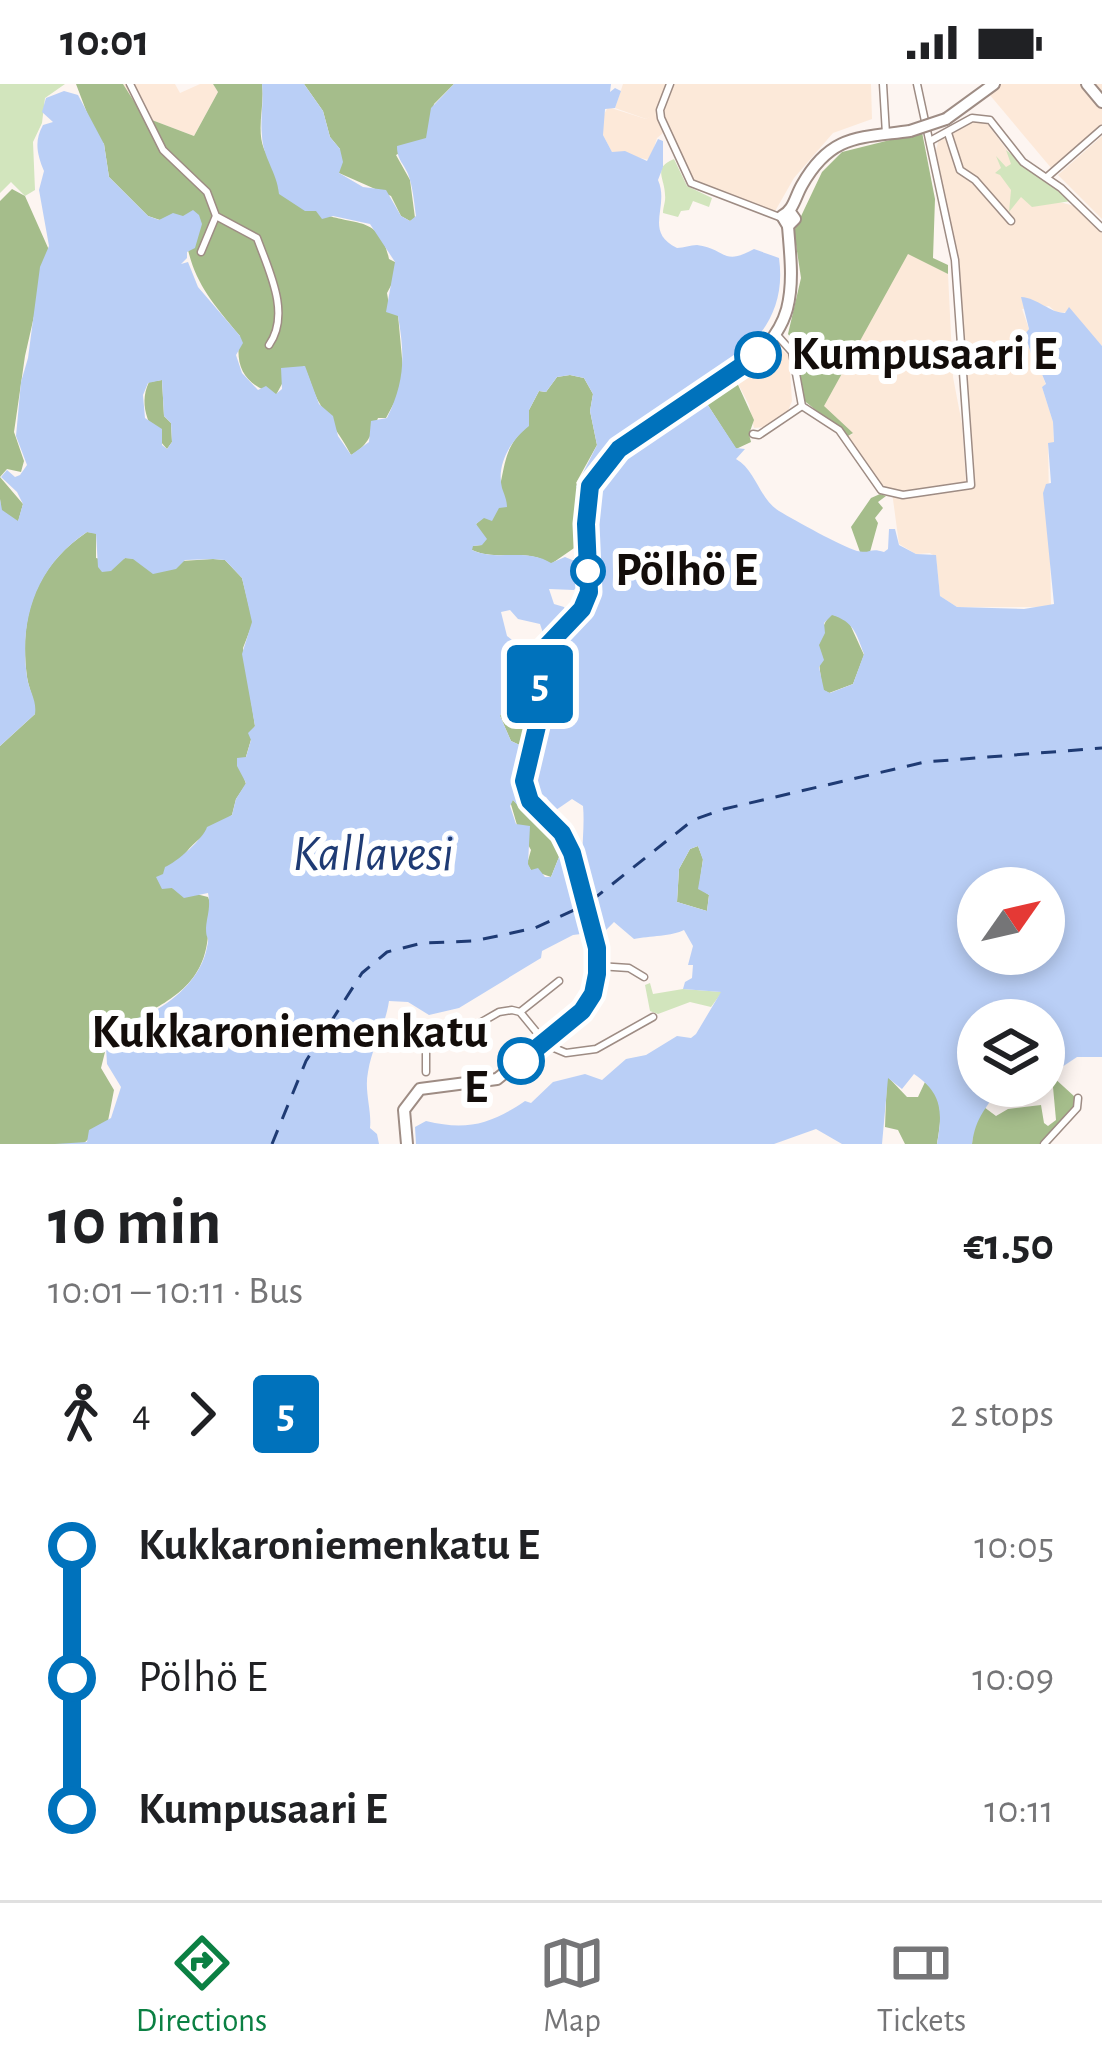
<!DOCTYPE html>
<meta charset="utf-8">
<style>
body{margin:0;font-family:"Alegreya Sans",sans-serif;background:#f2f2f2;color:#202124;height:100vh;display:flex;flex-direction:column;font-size:45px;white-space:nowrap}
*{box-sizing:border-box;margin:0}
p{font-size:39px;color:#757577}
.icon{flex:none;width:66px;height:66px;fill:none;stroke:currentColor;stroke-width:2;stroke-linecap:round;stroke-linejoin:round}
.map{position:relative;height:1060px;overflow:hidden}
.sheet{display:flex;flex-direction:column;background:#fff;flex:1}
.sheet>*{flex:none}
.badge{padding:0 24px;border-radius:9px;font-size:42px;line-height:78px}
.needle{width:78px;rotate:56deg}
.fabs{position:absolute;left:957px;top:783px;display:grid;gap:24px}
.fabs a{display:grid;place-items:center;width:108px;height:108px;border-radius:50%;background:#fff;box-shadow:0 6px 18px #0003;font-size:60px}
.map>.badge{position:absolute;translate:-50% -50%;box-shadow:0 0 0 6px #fff}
.legs{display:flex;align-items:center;gap:18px;height:132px;padding:0 48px;font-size:39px}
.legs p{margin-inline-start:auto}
.head{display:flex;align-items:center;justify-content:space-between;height:204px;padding:0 48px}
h1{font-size:66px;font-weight:600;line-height:90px}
ul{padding:0 48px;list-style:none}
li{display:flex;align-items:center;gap:42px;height:132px;font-size:45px}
li i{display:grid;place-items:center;width:18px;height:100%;margin:0 15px;background:currentColor}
li i::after{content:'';width:30px;height:30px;margin:-15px;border:9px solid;border-radius:50%;background:#fff}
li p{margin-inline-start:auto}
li:first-child i{background:linear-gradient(#0000 50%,currentColor 0)}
li:last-child i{background:linear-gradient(currentColor 50%,#0000 0)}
.status{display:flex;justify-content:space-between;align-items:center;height:84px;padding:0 60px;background:#fff;direction:ltr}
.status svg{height:33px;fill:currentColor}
.menu{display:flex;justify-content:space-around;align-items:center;height:168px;border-top:3px solid #e0e0e0;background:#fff;font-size:33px;color:#757577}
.menu a{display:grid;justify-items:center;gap:6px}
.menu .on{color:#0b8043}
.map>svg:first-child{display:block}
</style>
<div class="status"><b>10:01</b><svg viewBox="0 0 49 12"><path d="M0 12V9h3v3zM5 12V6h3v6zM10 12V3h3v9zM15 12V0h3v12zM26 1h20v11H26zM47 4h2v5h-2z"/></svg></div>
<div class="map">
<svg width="1102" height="1060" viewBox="0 0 1102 1060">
<rect width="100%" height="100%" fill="#fdf5f1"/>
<g fill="#fde9d9">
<path d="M123,0H175L180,9L200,0H213L218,8L194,52L144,33Z"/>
<path d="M1001,0H1102V43L1052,85L989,10Z"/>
<path d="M608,23L646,35L655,29L663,49L657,54L650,76L612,68L603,51L601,36Z"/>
<path d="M774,261L789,271L792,317L788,327L765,343L754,344L749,321L734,292L761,275Z"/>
</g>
<g fill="#fce9d9">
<path d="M623,0H871L872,35L833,49L794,94L774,129L693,97L668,46L663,49L655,30L646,35L615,24Z"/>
<path d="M975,37L986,38L1016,78L1045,97L1059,118L1075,122L1102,149V262L1070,228L1057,229L1049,222L1022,225L1029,245L1025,251L1035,283L1039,282L1046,301L1042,303L1053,338L1054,359L1048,360L1051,523H957L940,512L936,473L930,469L916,470L899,460L892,408L875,395L848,352L853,350L823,323L908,169L948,190L953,293L962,340L966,397H974L958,180L936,67L938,58Z"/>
<path d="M1102,52V135L1058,91Z"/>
</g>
<g fill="#d2e5bd">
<path d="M0,0H65L45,14L42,39L33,58L35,106L25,112L11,98L0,109Z"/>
<path d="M1006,66L1071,117L1032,123L1021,113L1009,128L1011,106L1000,91L995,89L1001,84L996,72L1006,83L1011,80Z"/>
<path d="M674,75L687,102L712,114L709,123L693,117L689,126L681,127L678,133L663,129C663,123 666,117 665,111C665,94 652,84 674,75Z"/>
<path d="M650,899L653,910L683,905L722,908L711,923L690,918L658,930L650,927L645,901Z"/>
</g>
<g fill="#a5bd8b">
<path d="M76,0H123L144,33L194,52L218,8L213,0H262C265,20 256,45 264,65C269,77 308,123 319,128C351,143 380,129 389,175L395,178V194L387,209L389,221L398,231L403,285L401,306L386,334H378C371,351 367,363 351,371C342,353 329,338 320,320C313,309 310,294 304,282L283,298L276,311C245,301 234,284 240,252C204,209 188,190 183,133L160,136L148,132L109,93L104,60L95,50Z"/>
<path d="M304,0H454L434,20L427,54L396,71L410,96L415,134L410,137L401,132L391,112L339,89L340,65L330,53L323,27Z"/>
<path d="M922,48L935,115L933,174L948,181V190L908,170L824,322L853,349L848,352L802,315L797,262L788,250L801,194L794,147L822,88L842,68Z"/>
<path d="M12,105L25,112L49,166L25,272L14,348L24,377L21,388L7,385L0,393L23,420L18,438L1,426L0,415V117Z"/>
<path d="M570,291L584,294L593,310L590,327L597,361L576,399L581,404L587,395L577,436L580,460L551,480C525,463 498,478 472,466V462L482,461L476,440C515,409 490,372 528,342L529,326L539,307L546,308L557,293Z"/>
<path d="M734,292L754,336L749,350L751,358L736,365L704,315Z"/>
<path d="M162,296L164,332L171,339L172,358L167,365C151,347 137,323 149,298Z"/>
<path d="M880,410L886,412L878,418L883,424L875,434L878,439L870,468H860L851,443L871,414Z"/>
<path d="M87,448L96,449V474L117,479L125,474L181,477L213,475L225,476L242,494L253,538L243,564L255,642L245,676L238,675L246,700L236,715L232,731C201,755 179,762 172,804L208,813C214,826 209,837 208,851C203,921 133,923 127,950L106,964L101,984L114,1006L108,1037L83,1060H0V662L35,630C35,616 29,606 27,593C19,532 35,483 87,448Z"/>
<path d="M831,530L848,536L864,571L853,600L829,609L823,606C819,581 813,551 831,530Z"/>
<path d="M512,578L530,579V597L517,599L516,619L522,638H528L524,663L511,657L500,632L507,616L502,604Z"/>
<path d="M513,716L555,758L559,773L551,793L531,786L527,780L531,766L517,741L510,717Z"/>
<path d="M698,762L703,775L699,804L709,811L707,827L677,818L679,785L690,765Z"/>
<path d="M887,992L907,1013H918L925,998C945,1015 941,1036 937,1060H905L898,1046L885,1043Z"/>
<path d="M1052,992L1075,1013L1074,1024L1042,1060H972L973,1044L984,1023L996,1032L1008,1025L1041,1021L1044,1039L1048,1042L1056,1036Z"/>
</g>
<path fill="#bacff6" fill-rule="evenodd" d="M262,0H304L323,27L330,53L340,65L343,78L339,89L363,103L386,106L401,132L410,137L416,132C414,118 413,103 408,90C403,78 397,76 397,62L426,54L431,24L454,0H611L610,8L615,4L621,7L615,24L605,25L603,51L612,68L625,67L647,77L658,55L663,57V83L658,96C670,123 643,147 677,164C684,164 690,161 697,161C725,164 722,183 754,165L779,174C788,239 745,271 696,303L736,364L745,365L736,375C756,386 759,415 779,427C796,437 841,462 857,467C871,470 870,463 884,468L888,465L889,445H895L899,461L916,470L936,471L940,512L957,523L1024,525L1054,520L1043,409L1046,400L1051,399L1048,359L1054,358L1053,338L1042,303L1046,300L1039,283H1035L1025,250L1029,245L1021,213C1038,214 1050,229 1065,229L1069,223L1102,262V973H1077L1044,995V936H978V1002H999C986,1027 976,1031 972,1060H937C943,1027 942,1009 914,990L902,1005L888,994L882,1060H842L816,1045L774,1060H416L415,1043L426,1037C467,1047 491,1040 525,1017L531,1019L553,998L585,990L602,996L626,975L646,971L677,952L691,954L696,950L721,908L683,905L685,898L692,894L693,881H688L693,862L684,846C673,852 649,852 634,855L614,838L605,847L573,851L542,867L541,874L459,924L429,931L408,918L389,917C385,944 372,962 368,988C364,1007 372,1027 370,1044L377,1050L379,1060H55L87,1058L89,1046L111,1034L121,1003L107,980L106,963L127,950L129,939C137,933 145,932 154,927C178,914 202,891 207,863C210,850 206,858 206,844C207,831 211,824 208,809L184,814L172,804L162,805L156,793L163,790L165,783C176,779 204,754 207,743L232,731L236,715L246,699L237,682V674L246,673L251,656L248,649L255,642L242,570L252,538L242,494L225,476L213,475L185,476L176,485L153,490L133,475L125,474L111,487L102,488L98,483L96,450L87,448C36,482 19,535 27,593C29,607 37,616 35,630L0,662V415L2,426L18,437L23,420L17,408L1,393L7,386L15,393L20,391L27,381L16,352L21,298L28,274L40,183L49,162L39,106L44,87C37,70 34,57 43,41L53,38L42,28L46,14L64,7L78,11L104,60L109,93L148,132L159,136L173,129L183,132L193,126L199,131L202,140L195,164L187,168V174L181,180L188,178L198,203L240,252L243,259L236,271L242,289L258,306L266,302L276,310L282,305L281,284L305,282L319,320L333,332L338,352L351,371L369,358L371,337L387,334C405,297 405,272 398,232L386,228L395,178L370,140L333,132L322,135L316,127H305L279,110C277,88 263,74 262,52C260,34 264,18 262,0ZM570,291L584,294L593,310L590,327L597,361L576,403L581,404L586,395L596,399C594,408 591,419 590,428C588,465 610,521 570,544L563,534L567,528L564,523L554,520L549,505L574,506L579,500L577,478L565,473L551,479C525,463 498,478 472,466L473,462L482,461L487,455L476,440L484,434L492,437L499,424L507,423C507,416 504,410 502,404C496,380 511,356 529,342V326L539,307L546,308L557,293ZM162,296L164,332L171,339L172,358L167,365L162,361V345L145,334L143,311L148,299ZM510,526L518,535L540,540L543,549L553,544L559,551C538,585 549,621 538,657L545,665L535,668L529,683L519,681L524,663L511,657L500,632L507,616C501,601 504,592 512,579H530L529,561L521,563L507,552L501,528ZM832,531C854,538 856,549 864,570L853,600L830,609L824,606L819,583L824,576L819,561L825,549L824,539ZM517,694L527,695L532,710L546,713L556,726L572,715L583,722C585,743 581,763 583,784L569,787L559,773L551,793H545L538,784L531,786L528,780L530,742L516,740L510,722L513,716L530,736L533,732L517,711ZM698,762L703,776L698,805L709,811L707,827L677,818L679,785L690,765ZM1003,798L1044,804V870H978V848L974,852L965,830L971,822L969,804L978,810V804H997Z"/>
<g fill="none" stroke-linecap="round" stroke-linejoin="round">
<g stroke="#1f3b74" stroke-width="3" stroke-dasharray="15 12" stroke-linecap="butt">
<path d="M591,817L693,736L724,725L925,678L1102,664"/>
<path d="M272,1060L306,977L362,889L387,868L422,859L474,857L535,844L583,822"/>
</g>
<g stroke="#9e8c84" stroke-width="9">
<g id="street">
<path d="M130,0L163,66L207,108L216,132L257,154C269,187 291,230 269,261"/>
<path d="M670,0L660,26L661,34L691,99L782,134"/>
<path d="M883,0L886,50"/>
<path d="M948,49L960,86L975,96L1011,137"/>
<path d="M930,57L972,34L990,36L1023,78L1061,104L1102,144"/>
<path d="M1047,93L1102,45"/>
<path d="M201,168L216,132"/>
<path d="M776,250L792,268L802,322L839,346L881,406L903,411L971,401L955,176L917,0"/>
<path d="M753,350L759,351L802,322"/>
<path d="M598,882L629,884L644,893"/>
<path d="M520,928L559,897"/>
<path d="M426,988V960L447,958L499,928L512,926L520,928L547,961L566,969L596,965L653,933"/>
<path d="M1044,1060L1077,1024L1078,1014"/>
</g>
</g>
<g stroke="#9e8c84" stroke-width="14">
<g id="secondary">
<path d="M1087,0L1102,18"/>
<path d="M946,35L994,0"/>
<path d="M790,128L795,135L788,142L782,132C794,126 795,113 802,101C831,50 859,54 910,47"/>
<path d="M407,1060L404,1026L420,1005L497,995L582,927L593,910L597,864L572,769L562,749L530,717L523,697L538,638L543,566L587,516C594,468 574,421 604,378C653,326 767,297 787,225C794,198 790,169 788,142"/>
</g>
</g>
<use href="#street" stroke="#fff" stroke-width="6"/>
<use href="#secondary" stroke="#fff" stroke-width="10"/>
<g stroke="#9e8c84" stroke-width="14" stroke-linecap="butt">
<path id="secondary-bridge" d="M910,47L946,35"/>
</g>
<use href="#secondary-bridge" stroke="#fff" stroke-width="10"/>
</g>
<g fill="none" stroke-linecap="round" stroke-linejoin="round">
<g stroke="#fff" stroke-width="27">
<path id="line-1" d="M521,977L582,927L593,910L597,890V864L572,769L562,749L530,717L524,697L538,638L543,566L582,525L589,508L586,440L590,402L619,365L758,271"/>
</g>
<use href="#line-1" stroke="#0072bc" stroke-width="18"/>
</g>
<g fill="#fff" stroke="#0072bc" stroke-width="6">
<circle cx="758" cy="271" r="21"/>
<circle cx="588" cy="487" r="15"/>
<circle cx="521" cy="977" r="21"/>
</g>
<g text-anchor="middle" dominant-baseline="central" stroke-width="12" stroke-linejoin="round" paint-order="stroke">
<g font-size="48" font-weight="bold" fill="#130d0a" stroke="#fff" text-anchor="start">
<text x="791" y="271">Kumpusaari E</text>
<text x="615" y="487">Pölhö E</text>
<text x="488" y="949" text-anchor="end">Kukkaroniemenkatu<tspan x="488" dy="55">E</tspan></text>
</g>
<g font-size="51" font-style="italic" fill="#1f3b74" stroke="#fff">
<text x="373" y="770">Kallavesi</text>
</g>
</g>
</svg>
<div class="fabs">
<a><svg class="needle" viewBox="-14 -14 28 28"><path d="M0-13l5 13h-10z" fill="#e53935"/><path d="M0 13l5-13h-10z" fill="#757577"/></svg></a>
<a><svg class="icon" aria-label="layers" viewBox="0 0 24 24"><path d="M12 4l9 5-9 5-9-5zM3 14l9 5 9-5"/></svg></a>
</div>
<b class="badge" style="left:540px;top:600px;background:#0072bc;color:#fff">5</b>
</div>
<section class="sheet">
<div class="head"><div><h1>10 min</h1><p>10:01 – 10:11 · Bus</p></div><b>€1.50</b></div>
<div class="legs"><svg class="icon" aria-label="walk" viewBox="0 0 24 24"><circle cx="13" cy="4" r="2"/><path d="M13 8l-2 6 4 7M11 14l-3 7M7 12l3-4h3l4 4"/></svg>4<svg class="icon" aria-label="forward" viewBox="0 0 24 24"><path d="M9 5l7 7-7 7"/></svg><b class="badge" style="background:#0072bc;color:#fff">5</b><p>2 stops</p></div>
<ul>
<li><i style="color:#0072bc"></i><b>Kukkaroniemenkatu E</b><p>10:05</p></li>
<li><i style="color:#0072bc"></i><span>Pölhö E</span><p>10:09</p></li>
<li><i style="color:#0072bc"></i><b>Kumpusaari E</b><p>10:11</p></li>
</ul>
</section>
<nav class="menu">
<a class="on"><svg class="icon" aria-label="directions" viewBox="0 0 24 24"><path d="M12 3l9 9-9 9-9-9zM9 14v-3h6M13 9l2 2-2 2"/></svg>Directions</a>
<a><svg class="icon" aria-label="map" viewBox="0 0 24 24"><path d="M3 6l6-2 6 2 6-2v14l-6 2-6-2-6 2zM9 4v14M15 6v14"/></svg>Map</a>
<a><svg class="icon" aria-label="tickets" viewBox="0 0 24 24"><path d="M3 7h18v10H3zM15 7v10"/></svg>Tickets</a>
</nav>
